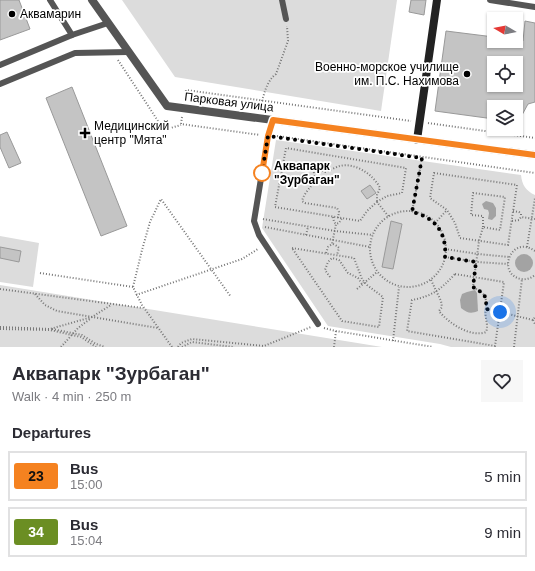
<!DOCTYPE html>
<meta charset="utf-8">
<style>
body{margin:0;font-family:Arial,sans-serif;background:#f7f7f7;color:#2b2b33;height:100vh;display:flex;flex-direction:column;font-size:15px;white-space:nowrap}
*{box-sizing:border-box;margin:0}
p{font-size:13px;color:#7c7c81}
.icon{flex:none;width:22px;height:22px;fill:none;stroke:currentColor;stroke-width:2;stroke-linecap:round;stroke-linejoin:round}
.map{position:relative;height:347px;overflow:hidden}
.sheet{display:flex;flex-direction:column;background:#fff;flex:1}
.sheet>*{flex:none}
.badge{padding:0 8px;border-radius:3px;font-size:14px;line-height:26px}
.needle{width:26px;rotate:280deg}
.controls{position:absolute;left:487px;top:12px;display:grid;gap:8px}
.controls a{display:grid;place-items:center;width:36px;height:36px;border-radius:0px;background:#fff;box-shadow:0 1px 3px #0004;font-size:20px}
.you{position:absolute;width:20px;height:20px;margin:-10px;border:3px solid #fff;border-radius:50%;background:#1a73e8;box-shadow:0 0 0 6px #1a73e833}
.map>.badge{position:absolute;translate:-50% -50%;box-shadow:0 0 0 2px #fff}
h2{padding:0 12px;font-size:15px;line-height:36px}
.round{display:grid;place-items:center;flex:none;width:42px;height:42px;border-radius:0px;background:#f7f7f7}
.overview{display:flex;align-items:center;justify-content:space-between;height:68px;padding:0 12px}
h1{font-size:19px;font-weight:800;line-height:30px}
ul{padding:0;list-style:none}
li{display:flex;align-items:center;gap:12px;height:50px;margin:0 8px 6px;padding:0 4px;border:2px solid #e1e1e2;border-radius:0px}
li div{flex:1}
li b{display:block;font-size:15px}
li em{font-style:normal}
li .badge{min-width:44px;font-weight:700;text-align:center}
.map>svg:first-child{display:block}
</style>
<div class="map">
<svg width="535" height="347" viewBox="0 0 535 347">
<rect width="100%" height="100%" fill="#fff"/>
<g fill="#dcdcdc">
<path d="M122,0H397L381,111L175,77Z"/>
<path d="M276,140L521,175C522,185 526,191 535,195V347H451L440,344L328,326L262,228Z"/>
<path d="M0,236L39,243L33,287L0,282Z"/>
<path d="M0,285L382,347H0Z"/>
</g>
<g fill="#a3a3a3">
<path d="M486,201L493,203L496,208V216L492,220L488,219L489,213L488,210L484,209L482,204Z"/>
<circle cx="524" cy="263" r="9"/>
<path d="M475,290L477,293L478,311C471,314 467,313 461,308L460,300L462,294L467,292Z"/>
</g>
<g fill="#c4c4c4" stroke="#999" fill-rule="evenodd">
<path d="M0,0H19L30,29L0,40Z"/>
<path d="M411,0H426L424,15L409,12Z"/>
<path d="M525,21L535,23V102L528,104L516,126V107H494V119L435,111L446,31L494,37V41H523ZM494,63H516V85H494Z"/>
<path d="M72,87L127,226L101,236L46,98Z"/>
<path d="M7,132L21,163L9,168L0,147V135Z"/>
<path d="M370,185L376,193L367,199L361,191Z"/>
<path d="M391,221L402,224L393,269L382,267Z"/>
<path d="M0,247L21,251L19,262L0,258Z"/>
</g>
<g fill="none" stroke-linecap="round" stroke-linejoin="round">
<g stroke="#777" stroke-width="2" stroke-dasharray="1 2" stroke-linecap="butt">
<path d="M118,60L158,121L167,129L181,125"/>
<path d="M185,97L186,90L411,121"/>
<path d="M262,101C265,91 267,81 276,74L288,41L287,26"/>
<path d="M182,117L181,124L260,135"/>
<path d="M428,123L535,138"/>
<path d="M277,136L535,173"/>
<path d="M434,173L517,185L508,245L460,238L455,223L447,210L430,198Z"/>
<path d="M377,202L387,196L402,193L406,168L286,148L275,207L360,221L367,211L377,202L389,217"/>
<path d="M513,211L519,212L521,214V217"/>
<circle cx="408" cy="249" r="38"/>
<path d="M412,212L422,158"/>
<path d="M333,217L334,222L336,224"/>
<path d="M338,218L339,212L337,208L305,203L302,201C306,186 321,185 311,165L325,172C330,171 335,167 340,166C355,162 374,175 380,188L377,195V202"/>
<path d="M263,219L335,231L373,235"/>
<path d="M512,221L519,220L521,217L535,219"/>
<path d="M435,223L447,210"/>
<path d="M265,227L370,247"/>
<path d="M483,227V216L471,215L473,193L505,197L500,230L483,227L479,241L473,287C484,294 487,294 486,309"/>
<path d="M306,235L308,227"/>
<path d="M333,244L337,246L339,248L337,255"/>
<path d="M527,247L535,198"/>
<path d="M292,248L354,258L362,279L367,285L383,297L379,327L342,321Z"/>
<path d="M445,249L478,254L509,257"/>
<path d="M535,251C511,234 496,274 521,279C526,280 531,278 535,275"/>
<path d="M326,253L328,247L332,244L336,224L339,223L342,218"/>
<path d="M445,257L477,262L508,264"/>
<path d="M40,273L133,287"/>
<path d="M455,274L504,282L495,346L407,331L412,300C433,296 441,289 455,274Z"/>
<path d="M330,277L325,270L328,262L332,258L339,260L348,273L358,278L362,284"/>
<path d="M431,280L441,301L442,307L439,311C448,323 471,338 486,332C489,324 484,317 486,309L499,312"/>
<path d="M0,289L143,308"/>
<path d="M357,289L377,272"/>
<path d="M35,294L45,305L57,311L158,328"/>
<path d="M136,295L242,259L258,249"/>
<path d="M500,308L507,311L508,314"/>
<path d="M499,319L506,318L508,314L533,320L535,317"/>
<path d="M533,320L535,324"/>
<path d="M0,327L50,329L92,317L111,305"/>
<path d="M324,328L336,331L433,347"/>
<path d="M0,329L50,330L81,337L96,347"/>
<path d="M52,329L82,335L96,344L105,347"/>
<path d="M393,341L399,287"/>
<path d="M61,347L78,328L90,319"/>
<path d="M172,347L142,305L133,287L142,250L150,222L161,199L231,297"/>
<path d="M178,347L181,343L192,339L264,346L311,327"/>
<path d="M182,347L192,342L233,347"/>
<path d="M334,347L336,331"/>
<path d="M514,347L522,279"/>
</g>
<g stroke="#555" stroke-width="6">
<path d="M50,0L72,35"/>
<path d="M282,0L286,19"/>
<path d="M490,0L535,7"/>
<path d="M0,65L72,35L108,23"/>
<path d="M0,84L75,53L128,52"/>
<path d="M273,120L268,136L254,221L259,235L318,324"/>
</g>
<path stroke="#555" stroke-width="8" d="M92,0L167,106L535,155"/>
<path stroke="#222" stroke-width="8" d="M417,140L437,0"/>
</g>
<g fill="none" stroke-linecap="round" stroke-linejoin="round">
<g stroke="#fff" stroke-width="9">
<path id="line" d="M262,173L268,136L273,120L535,155"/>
</g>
<use href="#line" stroke="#f58220" stroke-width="6"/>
<path stroke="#000" stroke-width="4" stroke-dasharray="0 7.2" d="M262,173L268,136L422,158L412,212C435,217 447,233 445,257L476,262L473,287C484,294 487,294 486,309L500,312"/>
</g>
<g fill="#000" stroke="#fff" stroke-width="1.5">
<circle cx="12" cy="14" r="4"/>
<circle cx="467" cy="74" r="4"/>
<path d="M83 127h4v4h4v4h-4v4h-4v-4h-4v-4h4z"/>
</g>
<circle fill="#fff" stroke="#f58220" stroke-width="2" cx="262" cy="173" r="8"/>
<g text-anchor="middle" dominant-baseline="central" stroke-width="3.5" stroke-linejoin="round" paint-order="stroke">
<g font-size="12" fill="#000" stroke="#fff" text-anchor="start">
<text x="20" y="14">Аквамарин</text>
<text x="459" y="67" text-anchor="end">Военно-морское училище<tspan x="459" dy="14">им. П.С. Нахимова</tspan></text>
<text x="94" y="126">Медицинский<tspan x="94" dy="14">центр "Мята"</tspan></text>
</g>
<g font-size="12" fill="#000" stroke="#fff">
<text transform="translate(229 102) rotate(7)">Парковая улица</text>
</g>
<g font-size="12" font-weight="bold" fill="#000" stroke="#fff" text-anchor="start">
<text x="274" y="166">Аквапарк<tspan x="274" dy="14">"Зурбаган"</tspan></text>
</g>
</g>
</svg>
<div class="controls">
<a><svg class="needle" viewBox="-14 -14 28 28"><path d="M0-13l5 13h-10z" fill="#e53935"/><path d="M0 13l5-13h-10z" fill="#7c7c81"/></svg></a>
<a><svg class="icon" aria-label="locate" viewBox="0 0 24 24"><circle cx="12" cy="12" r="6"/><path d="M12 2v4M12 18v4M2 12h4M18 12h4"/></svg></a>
<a><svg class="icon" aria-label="layers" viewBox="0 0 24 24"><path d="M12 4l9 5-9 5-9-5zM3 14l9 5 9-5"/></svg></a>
</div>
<div class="you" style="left:500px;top:312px"></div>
</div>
<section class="sheet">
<div class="overview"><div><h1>Аквапарк &quot;Зурбаган&quot;</h1><p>Walk · 4 min · 250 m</p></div><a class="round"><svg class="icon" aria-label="heart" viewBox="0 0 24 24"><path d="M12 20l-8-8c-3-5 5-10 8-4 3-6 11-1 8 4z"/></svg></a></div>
<h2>Departures</h2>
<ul>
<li><span class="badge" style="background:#f58220;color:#111">23</span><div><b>Bus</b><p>15:00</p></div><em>5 min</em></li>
<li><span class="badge" style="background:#6b8e23;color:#fff">34</span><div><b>Bus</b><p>15:04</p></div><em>9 min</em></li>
</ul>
</section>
